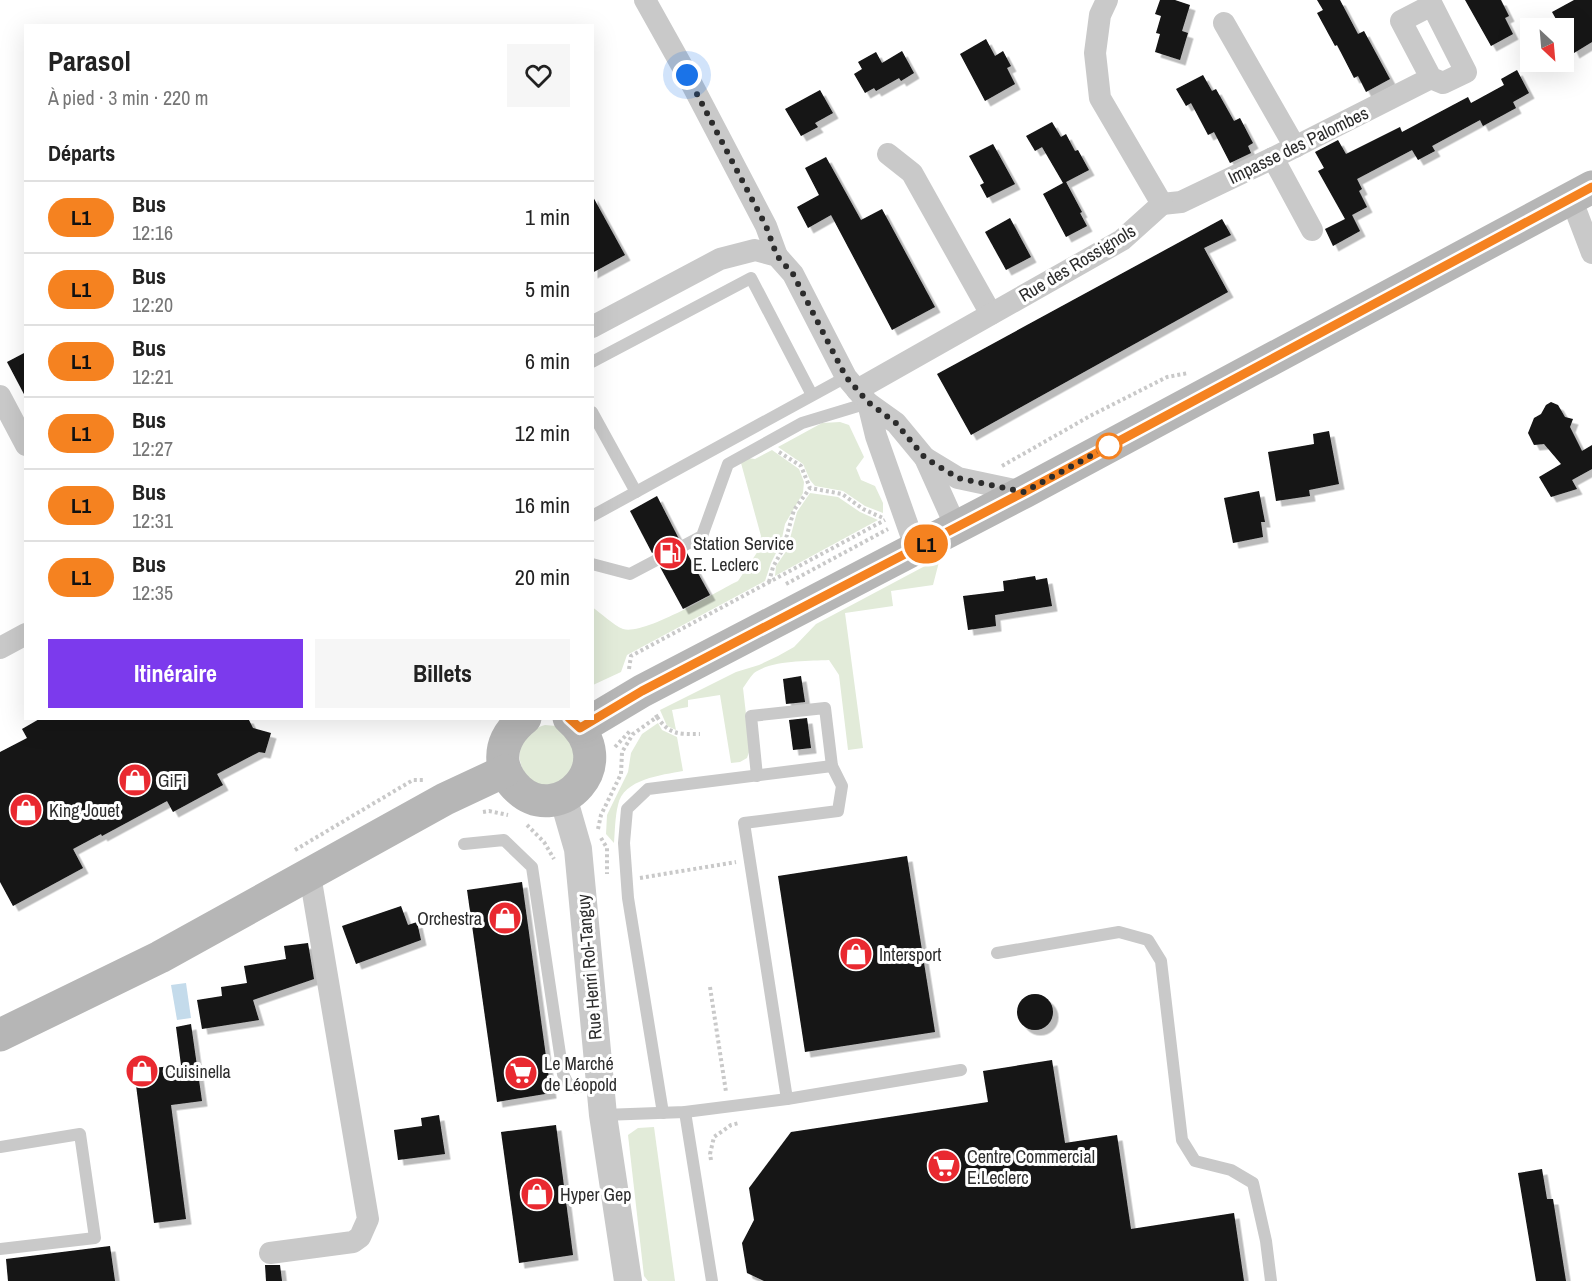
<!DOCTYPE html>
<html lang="fr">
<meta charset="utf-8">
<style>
body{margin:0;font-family:"Archivo Narrow",sans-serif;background:#f6f6f6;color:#222;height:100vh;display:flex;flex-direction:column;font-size:22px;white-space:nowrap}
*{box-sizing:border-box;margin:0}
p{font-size:20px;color:#767676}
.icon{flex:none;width:33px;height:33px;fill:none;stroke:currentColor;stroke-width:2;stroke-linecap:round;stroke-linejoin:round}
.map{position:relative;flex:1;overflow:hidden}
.side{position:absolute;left:24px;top:24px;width:570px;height:696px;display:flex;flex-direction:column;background:#fff;border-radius:0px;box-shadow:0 6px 24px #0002}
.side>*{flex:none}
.badge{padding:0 12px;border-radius:20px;font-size:21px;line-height:39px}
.needle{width:39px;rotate:154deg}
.fabs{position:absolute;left:1520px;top:18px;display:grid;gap:12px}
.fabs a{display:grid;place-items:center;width:54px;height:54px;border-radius:0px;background:#fff;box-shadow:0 6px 24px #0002;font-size:30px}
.you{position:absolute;width:30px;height:30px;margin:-15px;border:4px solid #fff;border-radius:50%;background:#1a73e8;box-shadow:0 0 0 9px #1a73e833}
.map>.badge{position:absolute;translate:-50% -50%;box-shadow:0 0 0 3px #fff}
h2{padding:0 24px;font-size:22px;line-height:54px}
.round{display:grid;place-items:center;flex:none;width:63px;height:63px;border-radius:0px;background:#f6f6f6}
.headline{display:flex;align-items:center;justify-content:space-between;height:102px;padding:0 24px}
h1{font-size:28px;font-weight:700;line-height:45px}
.cta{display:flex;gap:12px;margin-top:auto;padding:12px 24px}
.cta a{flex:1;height:69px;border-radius:0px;background:#7c3aed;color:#fff;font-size:24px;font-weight:700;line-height:69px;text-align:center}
.cta a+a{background:#f6f6f6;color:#222}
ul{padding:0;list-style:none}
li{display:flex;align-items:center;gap:18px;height:72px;padding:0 24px;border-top:2px solid #e0e0e0}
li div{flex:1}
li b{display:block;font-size:22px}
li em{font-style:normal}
li .badge{min-width:66px;font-weight:700;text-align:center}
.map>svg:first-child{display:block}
</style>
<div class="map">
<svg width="1592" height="1281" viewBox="0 0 1592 1281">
<defs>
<filter id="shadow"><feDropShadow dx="5.5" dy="5.5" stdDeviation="0" flood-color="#0004"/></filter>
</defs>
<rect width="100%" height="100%" fill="#fff"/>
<g fill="#e2ebd9">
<path d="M840,422L849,425L864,457L856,468L861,480L875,486L883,503V513L865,506L843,491L815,486L810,480L803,464L778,447L822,423Z"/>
<path d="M772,450L799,469L804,482L803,493L785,524L781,543L771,563L765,581L627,655L621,672L593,685L592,607C601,613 613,625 623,629C644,636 717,591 738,581L758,551L761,536L741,463L747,458L755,459Z"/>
<path d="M810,493L838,497L860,512L878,520L775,576L776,566L787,550L797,512Z"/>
<path d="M940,558L933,585L891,591L893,606L845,613L863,748L848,750L839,675L829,660C808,661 772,660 754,673C750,677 746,684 743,688L750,749L747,758L740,762L731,763L720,695L688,700V707L672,710L676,730L667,726L660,710L736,672L759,665L778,656L794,647L816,624Z"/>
<path d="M658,723L662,730L677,737L683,771C662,775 623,779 618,805C615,817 615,831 614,843L606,834L607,815L628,772L631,753L642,734Z"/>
<path d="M545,725L556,726L577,746L570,775C565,778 559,782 553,784C521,794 501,738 545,725Z"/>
<path d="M654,1127L675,1281H648L644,1276L628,1135L638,1128Z"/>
</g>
<path fill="#c4dbeb" d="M186,983L191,1018L177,1020L171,985Z"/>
<g fill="#131313" filter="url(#shadow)">
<path d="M1160,0H1175L1190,5L1182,31L1188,33L1180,60L1155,52L1160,34L1156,33L1161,16L1155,14Z"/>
<path d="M1317,0H1340L1358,34L1364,31L1390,79L1366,92L1358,76L1354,78L1337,45L1335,46L1317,13L1323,10Z"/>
<path d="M1465,0H1501L1509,16L1505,18L1513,34L1491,46Z"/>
<path d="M1574,0H1592V42L1574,53L1563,28H1561L1552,12Z"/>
<path d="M986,39L995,56L1003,51L1011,66L1007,68L1015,84L985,101L960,54Z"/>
<path d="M902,51L914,73L901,81L899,78L876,91L874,88L865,93L854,74L862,69L858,62L876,52L882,63Z"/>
<path d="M1517,70L1529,93L1513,102L1516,108L1483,126L1480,120L1432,146L1435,151L1418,160L1412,150L1357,179L1362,189L1359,191L1367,207L1352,215L1360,231L1333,246L1325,229L1345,219L1318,171L1324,168L1315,152L1338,140L1346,154L1400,127L1402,132L1468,97L1471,103L1504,85L1501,79Z"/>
<path d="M1203,75L1212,91L1216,89L1234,121L1240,118L1253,143L1248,146L1251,153L1230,163L1214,132L1208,135L1191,103L1186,106L1176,89Z"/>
<path d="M820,90L833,113L815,123L818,127L801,136L785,109Z"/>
<path d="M1052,122L1061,137L1066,134L1075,151L1078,150L1089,170L1066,182L1082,212L1080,213L1087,226L1066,237L1043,194L1063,183L1042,147L1035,151L1026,136Z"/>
<path d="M993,144L1015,184L987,198L980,185L984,183L969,156Z"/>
<path d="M826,157L861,220L882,209L935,307L892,330L831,215L808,228L797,207L819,195L805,168Z"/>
<path d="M592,195L625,255L592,273Z"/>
<path d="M1010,218L1031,257L1006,270L985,232Z"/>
<path d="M1222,219L1231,235L1204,248L1228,292L971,435L937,374Z"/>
<path d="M26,352V398L7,362Z"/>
<path d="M1551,402L1558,405L1565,417L1573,419L1570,427L1582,451L1592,445V469L1572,480L1577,489L1551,497L1539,477L1561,464L1544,444L1534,445L1528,433L1534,418L1541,414L1546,405Z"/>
<path d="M1329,431L1339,484L1309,490L1310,496L1276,501L1268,452L1314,444L1313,434Z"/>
<path d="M1259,491L1265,522H1261L1263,537L1233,543L1224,498Z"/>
<path d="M657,496L679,539L652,553L630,511Z"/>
<path d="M687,553L710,595L683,609L660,567Z"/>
<path d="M1035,576L1036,580L1047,578L1052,606L995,615L996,626L968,630L963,596L1004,591L1003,581Z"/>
<path d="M801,676L805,702L786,704L783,679Z"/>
<path d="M41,718H248L253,728L271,733L265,753L259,752L217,774L223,785L173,812L167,801L102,836L101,834L73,849L83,868L13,906L0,882V752L27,738L22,729Z"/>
<path d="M807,718L811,748L793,750L789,720Z"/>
<path d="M907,856L935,1032L805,1052L778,876Z"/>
<path d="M522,882L551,1093L497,1102L467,890Z"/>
<path d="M401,906L408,925L417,922L421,940L356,964L342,926Z"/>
<path d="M308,943L314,979L253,1000L259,1020L202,1029L197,1000L222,996L221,987L247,983L244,966L286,959L284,946Z"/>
<circle cx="1035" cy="1012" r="18"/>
<path d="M191,1024L202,1101L171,1105L186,1219L154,1223L134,1070L181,1065L176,1027Z"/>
<path d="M1052,1060L1065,1143L1117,1135L1131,1229L1234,1213L1244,1281H764L747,1273L742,1243L754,1220L749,1188L791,1132L988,1102L983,1071Z"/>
<path d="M439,1115L445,1154L398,1160L394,1130L422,1126L421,1118Z"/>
<path d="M556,1125L573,1255L519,1263L501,1132Z"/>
<path d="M1542,1169L1547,1199H1553L1566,1281H1536L1518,1173Z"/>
<path d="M110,1246L115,1281H8L6,1259Z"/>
<path d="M265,1265H280L282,1281H266Z"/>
</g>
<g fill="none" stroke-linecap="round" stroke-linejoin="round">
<g stroke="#c9c9c9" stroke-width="4" stroke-dasharray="3 3" stroke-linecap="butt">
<path d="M779,452L801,466L810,488L842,494L863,509L883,518"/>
<path d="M1002,466L1090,416L1167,377L1188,373"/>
<path d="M769,582L773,567L783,549L794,510L810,488"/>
<path d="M786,584L888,529"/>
<path d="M629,669L631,656L885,520"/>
<path d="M657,717C670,735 678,734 700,734"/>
<path d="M615,747L630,731"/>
<path d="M483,812L489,811L508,815"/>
<path d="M527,825L544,842L554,859"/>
<path d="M598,829L601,815L621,774L622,752L633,734L657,717L655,713"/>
<path d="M601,838L607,848V874"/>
<path d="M295,850L413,780H424"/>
<path d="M640,878L736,862"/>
<path d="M710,987L726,1092"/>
<path d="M711,1160L710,1154L714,1137L731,1125L739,1123"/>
</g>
<g stroke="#c9c9c9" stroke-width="12">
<path d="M592,362L751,278L812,395"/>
<path d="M592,412L636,492"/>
<path d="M592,516L846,377"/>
<path d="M592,564L630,574L702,536L728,464L802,423L868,403"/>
<path d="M757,776L751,716L825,708L832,766L842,786L838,811L744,823L787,1099"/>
<path d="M464,844L504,840L532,867L563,1074L570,1088L601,1085"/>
<path d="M997,953L1119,932L1148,940L1161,961L1182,1140L1195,1161L1231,1170L1253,1183L1266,1241L1271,1281"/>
<path d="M685,1112L712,1281"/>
<path d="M663,1113L628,898L624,843L627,809L648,789L832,766"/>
<path d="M603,1115L685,1112L787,1099L961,1070"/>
<path d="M0,1147L80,1134L95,1238L0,1249"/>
</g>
<g stroke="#c9c9c9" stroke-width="22">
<path d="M645,0L687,75L766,226L777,256"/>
<path d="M1224,23L1295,147"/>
<path d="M888,154L912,173L991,314"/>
<path d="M1273,158L1312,230"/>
<path d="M1571,198L1592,253"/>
<path d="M1162,204L1181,202L1273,158L1431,78L1401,21L1432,5L1466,72L1443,83L1431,78"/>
<path d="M592,327L720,259L755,250L777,256L793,274L846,377L868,403"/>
<path d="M857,390L1122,240L1162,204L1100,98L1095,53L1100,15L1107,0"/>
<path d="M0,396L26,445"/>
<path d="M925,458L958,478L1024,492"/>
<path d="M916,549L876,436L868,403L896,423L925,458L956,527"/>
<path d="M0,648L26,634"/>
<path d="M270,1253L353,1242L360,1237L368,1219L310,875"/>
</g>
<path stroke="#c9c9c9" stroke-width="28" d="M563,797L578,849L603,1115L628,1281"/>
<g stroke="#b6b6b6" stroke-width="33">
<path d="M525,718C511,729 501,743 503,762C505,773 510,782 519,790C559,826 623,764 569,718"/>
<path d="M580,728L642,691L1024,492L1592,187"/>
<path d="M0,1035L160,957L445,799L505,771"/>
</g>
</g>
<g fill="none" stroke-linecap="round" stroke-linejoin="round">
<g stroke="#fff" stroke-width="14">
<path id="line" d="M569,718L580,728L642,691L1024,492L1592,187"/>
</g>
<use href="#line" stroke="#f58220" stroke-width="9"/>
<path stroke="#2c2c2c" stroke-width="6" stroke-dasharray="0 10.8" d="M687,75L766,226L777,256L793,274L846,377L868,402L896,423L925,458L958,478L1024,492L1109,446"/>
</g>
<defs>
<g id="fuel-disc" transform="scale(1.725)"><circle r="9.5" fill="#e92930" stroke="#fff"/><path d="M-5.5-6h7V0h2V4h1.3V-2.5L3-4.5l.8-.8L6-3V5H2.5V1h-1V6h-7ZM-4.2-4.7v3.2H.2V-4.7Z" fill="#fff"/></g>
<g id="shop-disc" transform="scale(1.725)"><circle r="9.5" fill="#e92930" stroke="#fff"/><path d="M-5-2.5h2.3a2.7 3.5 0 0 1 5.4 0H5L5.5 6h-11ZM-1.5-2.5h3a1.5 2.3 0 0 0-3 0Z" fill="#fff"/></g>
<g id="supermarket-disc" transform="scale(1.725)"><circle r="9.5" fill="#e92930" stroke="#fff"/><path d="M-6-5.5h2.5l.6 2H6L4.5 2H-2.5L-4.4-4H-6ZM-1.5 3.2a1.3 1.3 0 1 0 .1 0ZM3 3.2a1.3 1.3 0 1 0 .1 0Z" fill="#fff"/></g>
</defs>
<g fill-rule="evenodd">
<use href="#fuel-disc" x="670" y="553"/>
<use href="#shop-disc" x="135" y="780"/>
<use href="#shop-disc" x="26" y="810"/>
<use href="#shop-disc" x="505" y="918"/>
<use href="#shop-disc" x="856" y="954"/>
<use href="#shop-disc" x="142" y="1071"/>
<use href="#supermarket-disc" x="521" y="1073"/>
<use href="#supermarket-disc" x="944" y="1166"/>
<use href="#shop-disc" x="537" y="1194"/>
</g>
<circle fill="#fff" stroke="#f58220" stroke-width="3" cx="1109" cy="446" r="12"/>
<g text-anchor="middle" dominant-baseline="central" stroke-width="6" stroke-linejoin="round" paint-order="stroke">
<g font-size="18" fill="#2c2c2c" stroke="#fff">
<text transform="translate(1298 145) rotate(-26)">Impasse des Palombes</text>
<text transform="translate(1077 263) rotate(-31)">Rue des Rossignols</text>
<text transform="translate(589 967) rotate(-95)">Rue Henri Rol-Tanguy</text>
</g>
<g font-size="18" fill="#2c2c2c" stroke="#fff" text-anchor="start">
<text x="693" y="543">Station Service<tspan x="693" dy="21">E. Leclerc</tspan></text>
<text x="158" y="780">GiFi</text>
<text x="49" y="810">King Jouet</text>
<text x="482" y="918" text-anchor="end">Orchestra</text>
<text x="879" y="954">Intersport</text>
<text x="544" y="1063">Le Marché<tspan x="544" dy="21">de Léopold</tspan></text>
<text x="165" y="1071">Cuisinella</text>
<text x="967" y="1156">Centre Commercial<tspan x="967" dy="21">E.Leclerc</tspan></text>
<text x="560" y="1194">Hyper Gep</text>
</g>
</g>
</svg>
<div class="fabs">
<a><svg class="needle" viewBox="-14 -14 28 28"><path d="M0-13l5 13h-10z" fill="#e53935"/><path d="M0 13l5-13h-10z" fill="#767676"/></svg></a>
</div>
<div class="you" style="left:687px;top:75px"></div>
<b class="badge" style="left:926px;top:544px;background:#f58220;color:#111">L1</b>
<section class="side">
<div class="headline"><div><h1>Parasol</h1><p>À pied · 3 min · 220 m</p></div><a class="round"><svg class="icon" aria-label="heart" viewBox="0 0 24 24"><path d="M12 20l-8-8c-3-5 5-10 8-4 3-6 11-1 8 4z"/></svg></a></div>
<h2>Départs</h2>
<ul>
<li><span class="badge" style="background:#f58220;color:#111">L1</span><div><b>Bus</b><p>12:16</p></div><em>1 min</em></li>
<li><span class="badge" style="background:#f58220;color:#111">L1</span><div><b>Bus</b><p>12:20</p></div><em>5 min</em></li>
<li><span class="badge" style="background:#f58220;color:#111">L1</span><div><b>Bus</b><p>12:21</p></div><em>6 min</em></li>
<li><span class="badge" style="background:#f58220;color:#111">L1</span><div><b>Bus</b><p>12:27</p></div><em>12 min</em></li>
<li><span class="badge" style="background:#f58220;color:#111">L1</span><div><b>Bus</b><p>12:31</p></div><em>16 min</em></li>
<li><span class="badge" style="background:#f58220;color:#111">L1</span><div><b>Bus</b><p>12:35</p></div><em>20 min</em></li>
</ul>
<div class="cta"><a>Itinéraire</a><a>Billets</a></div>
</section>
</div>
